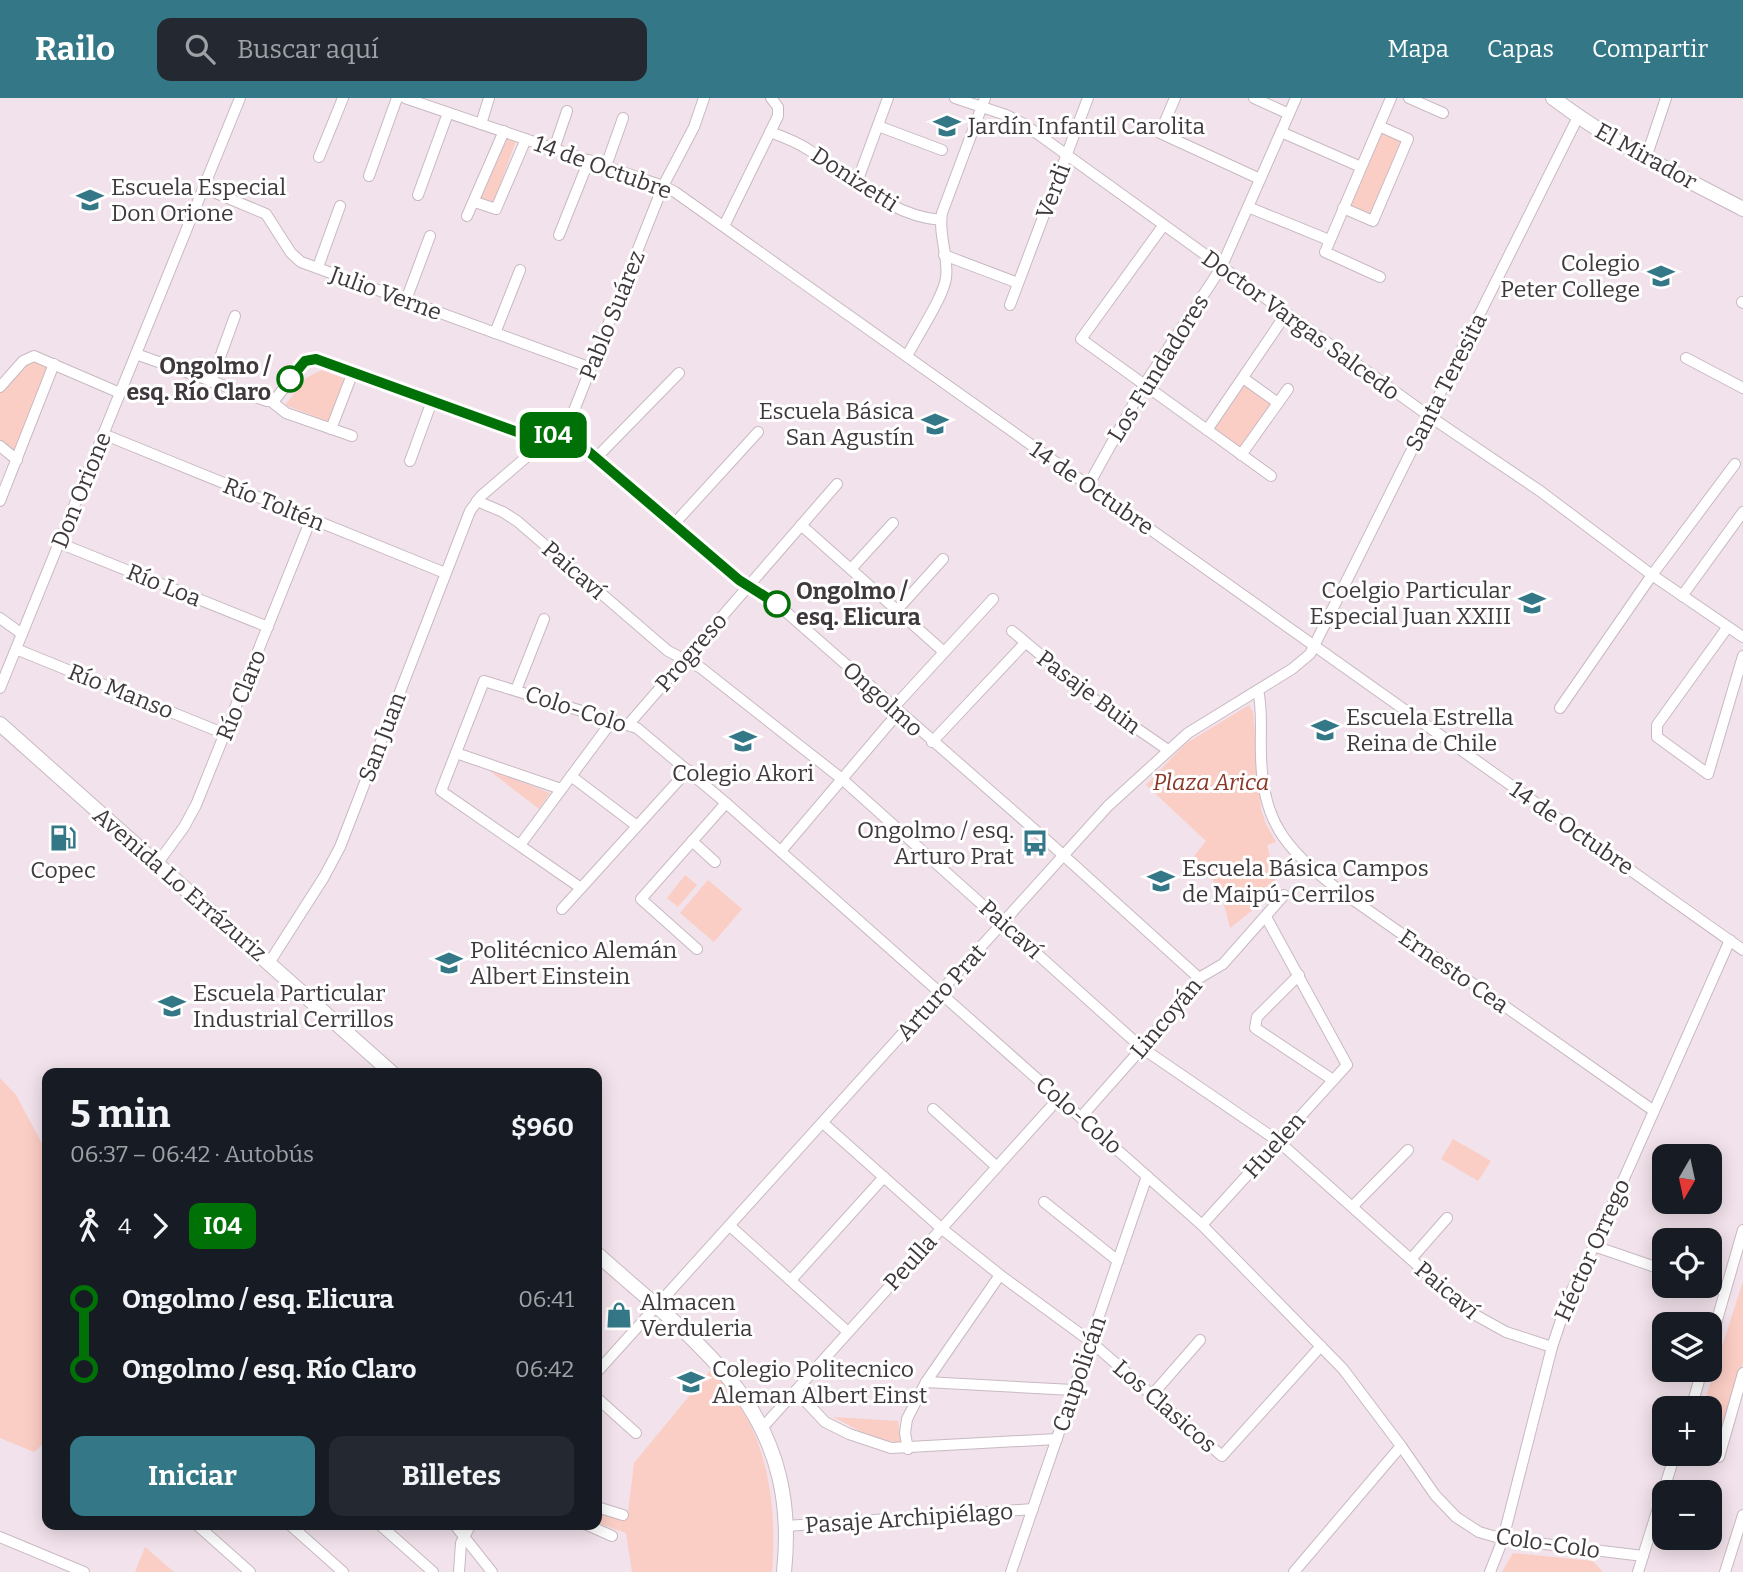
<!DOCTYPE html>
<html lang="es">
<meta charset="utf-8">
<style>
body{margin:0;font-family:Bitter,serif;background:#242831;color:#f1f3f6;height:100vh;display:flex;flex-direction:column;font-size:26px;white-space:nowrap}
*{box-sizing:border-box;margin:0}
p{font-size:23px;color:#9ea1a6}
.icon{flex:none;width:38px;height:38px;fill:none;stroke:currentColor;stroke-width:2;stroke-linecap:round;stroke-linejoin:round}
.map{position:relative;flex:1;overflow:hidden}
.sheet{position:absolute;left:42px;top:970px;width:560px;height:462px;display:flex;flex-direction:column;background:#171b24;border-radius:14px;box-shadow:0 4px 18px #0003}
.sheet>*{flex:none}
.badge{padding:0 14px;border-radius:10px;font-size:24px;line-height:46px}
.needle{width:46px;rotate:189deg}
.tools{position:absolute;left:1652px;top:1046px;display:grid;gap:14px}
.tools a{display:grid;place-items:center;width:70px;height:70px;border-radius:14px;background:#171b24;box-shadow:0 4px 18px #0003;font-size:35px}
.map>.badge{position:absolute;translate:-50% -50%;box-shadow:0 0 0 4px #fff}
.legs{display:flex;align-items:center;gap:10px;height:77px;padding:0 28px;font-size:23px}
.legs p{margin-inline-start:auto}
.headline{display:flex;align-items:center;justify-content:space-between;height:119px;padding:0 28px}
h1{font-size:38px;font-weight:700;line-height:52px}
.cta{display:flex;gap:14px;margin-top:auto;padding:14px 28px}
.cta a{flex:1;height:80px;border-radius:14px;background:#347888;color:#fff;font-size:28px;font-weight:700;line-height:80px;text-align:center}
.cta a+a{background:#242831;color:#f1f3f6}
ul{padding:0 28px;list-style:none}
li{display:flex;align-items:center;gap:24px;height:70px;font-size:26px}
li i{display:grid;place-items:center;width:10px;height:100%;margin:0 9px;background:currentColor}
li i::after{content:'';width:18px;height:18px;margin:-9px;border:5px solid;border-radius:50%;background:#171b24}
li p{margin-inline-start:auto}
li:first-child i{background:linear-gradient(#0000 50%,currentColor 0)}
li:last-child i{background:linear-gradient(currentColor 50%,#0000 0)}
header{display:flex;align-items:center;gap:42px;box-sizing:border-box;height:98px;padding:0 35px;background:#347888;color:#fff}
header strong{font-size:33px}
nav{display:flex;gap:38px;margin-inline-start:auto;font-size:24px}
.search{width:490px;height:63px;background:#242831;display:flex;align-items:center;gap:18px;box-sizing:border-box;padding:0 24px;border-radius:14px;color:#9ea1a6;font-size:26px}
.map>svg:first-child{display:block}
</style>
<header>
<strong>Railo</strong>
<div class="search"><svg class="icon" aria-label="search" viewBox="0 0 24 24"><circle cx="10" cy="10" r="6"/><path d="M15 15l6 6"/></svg>Buscar aquí</div>
<nav><a>Mapa</a><a>Capas</a><a>Compartir</a></nav>
</header>
<div class="map">
<svg width="1743" height="1474" viewBox="0 0 1743 1474">
<rect width="100%" height="100%" fill="#f2e2eb"/>
<g fill="#fbcec5">
<path d="M1379,29L1407,41L1373,122L1345,109Z"/>
<path d="M500,37L516,43L493,106L476,100Z"/>
<path d="M34,264L50,268L15,354L0,342V295L24,268Z"/>
<path d="M322,272L348,282L330,324L285,307L306,280Z"/>
<path d="M1246,284L1274,305L1240,349L1214,330Z"/>
<path d="M1249,607L1253,614L1261,711L1266,726L1276,744L1267,747L1278,792L1230,830C1223,798 1216,782 1194,758L1206,743L1146,687L1185,646Z"/>
<path d="M486,670L550,695L539,711Z"/>
<path d="M685,777L697,787L678,809L667,800Z"/>
<path d="M708,782L742,811L714,844L680,815Z"/>
<path d="M0,980L16,997L47,1055V1342L34,1354L0,1340Z"/>
<path d="M1453,1041L1491,1063L1478,1083L1441,1061Z"/>
<path d="M1743,1183V1265L1718,1353L1710,1350V1311H1702Z"/>
<path d="M713,1269C725,1287 739,1305 749,1324C772,1370 776,1424 772,1474H632L626,1435L597,1425V1404L601,1408L628,1414L634,1365Z"/>
<path d="M833,1319L898,1323L901,1345L873,1340Z"/>
<path d="M145,1449L174,1474H135Z"/>
<path d="M1513,1455L1593,1463L1603,1474H1502Z"/>
</g>
<g fill="none" stroke-linecap="round" stroke-linejoin="round">
<g stroke="#c8b9c2" stroke-width="12">
<g id="minor">
<path d="M405,0L663,88L675,94L1743,852"/>
<path d="M955,0L1006,17L1024,26L1429,318L1540,393L1652,477L1743,539"/>
<path d="M1175,0L1160,35L1260,81"/>
<path d="M1254,0L1289,16"/>
<path d="M1409,0L1443,15"/>
<path d="M481,26L489,0"/>
<path d="M878,28L942,52"/>
<path d="M770,34C784,39 797,44 809,52C851,78 889,118 941,122"/>
<path d="M1281,34L1361,69"/>
<path d="M554,51L567,13"/>
<path d="M319,59L343,0"/>
<path d="M1646,60L1666,0"/>
<path d="M606,68L623,20"/>
<path d="M369,78L397,0"/>
<path d="M857,84L888,0"/>
<path d="M204,90L266,116L291,155L301,164L591,270"/>
<path d="M418,97L448,15"/>
<path d="M475,104L496,111L526,41"/>
<path d="M1248,109L1329,142"/>
<path d="M1343,110L1373,123L1408,41L1379,28"/>
<path d="M467,118L504,33"/>
<path d="M724,128L778,18V9L771,0"/>
<path d="M1163,128L1081,241L1271,378"/>
<path d="M559,137L589,62"/>
<path d="M944,157L1018,185"/>
<path d="M318,169L340,108"/>
<path d="M1380,179L1325,154L1391,0"/>
<path d="M406,202L430,138"/>
<path d="M1742,204L1743,205"/>
<path d="M1010,207L1088,0"/>
<path d="M495,235L520,172"/>
<path d="M136,256L267,303L277,299L305,263L316,261L545,344"/>
<path d="M907,258C917,238 943,200 946,180C949,159 938,137 942,115L985,0"/>
<path d="M1686,260L1743,290"/>
<path d="M1243,280L1278,305"/>
<path d="M211,284L235,218"/>
<path d="M0,289L23,263L34,258L120,295"/>
<path d="M271,303L286,315L352,338"/>
<path d="M561,330L739,482L777,506L1052,747L1199,880"/>
<path d="M331,331L353,274"/>
<path d="M1207,332L1286,216"/>
<path d="M103,336L445,475"/>
<path d="M0,348L17,362"/>
<path d="M1241,357L1288,291"/>
<path d="M596,360L679,275"/>
<path d="M410,363L432,303"/>
<path d="M1088,388L1144,287L1221,170L1296,0"/>
<path d="M0,403L54,266"/>
<path d="M477,403L503,414L517,423L668,553L701,570L842,681L1142,950L1278,1043L1470,1214L1506,1234L1552,1249"/>
<path d="M674,426L758,334"/>
<path d="M801,427L944,554"/>
<path d="M59,445L268,529"/>
<path d="M851,471L893,425"/>
<path d="M1682,498L1743,414"/>
<path d="M897,512L943,461"/>
<path d="M0,520L22,536"/>
<path d="M1727,530L1657,627V639L1708,676L1743,558"/>
<path d="M1012,533L1091,599L1168,652"/>
<path d="M16,551L225,636"/>
<path d="M0,590L240,0"/>
<path d="M516,592L544,521"/>
<path d="M1258,592C1263,613 1260,635 1261,657C1262,723 1285,750 1335,789L1654,1013"/>
<path d="M893,610L993,501"/>
<path d="M1560,610L1652,477L1735,366"/>
<path d="M628,627L837,386"/>
<path d="M932,644L1025,545"/>
<path d="M456,655L561,691"/>
<path d="M571,678L637,728"/>
<path d="M692,743L715,764"/>
<path d="M520,747L612,623"/>
<path d="M781,753L898,615"/>
<path d="M157,766L184,729L196,707L311,421"/>
<path d="M581,790L441,693L484,583L637,630L726,705L1202,1127L1343,1271L1401,1348L1435,1397L1456,1419L1479,1434L1503,1441L1643,1458"/>
<path d="M562,811L688,672"/>
<path d="M697,851L641,801L726,705"/>
<path d="M269,865L324,779L340,749L470,413L481,398L566,325L573,315L663,88L694,29L704,0"/>
<path d="M1299,877L1257,919L1255,930L1333,982"/>
<path d="M933,1011L997,1069"/>
<path d="M1081,1019L1142,950L1199,880L1223,866L1284,797"/>
<path d="M823,1025L941,1130L1000,1177L1090,1243L1222,1358L1321,1248"/>
<path d="M1044,1104L1118,1163"/>
<path d="M1353,1108L1408,1052"/>
<path d="M1202,1127L1347,967L1266,819"/>
<path d="M730,1128L848,1234"/>
<path d="M1594,1148L1664,1172"/>
<path d="M1411,1161L1447,1120"/>
<path d="M791,1182L884,1079"/>
<path d="M1710,1188L1725,1193"/>
<path d="M1710,1246L1743,1132"/>
<path d="M597,1274L1108,708L1188,635L1292,571L1310,556L1578,19"/>
<path d="M926,1284L1073,1292"/>
<path d="M796,1293L825,1324L849,1336L891,1350L1057,1341"/>
<path d="M1152,1297L1200,1242"/>
<path d="M597,1300L636,1335"/>
<path d="M1691,1311L1702,1272"/>
<path d="M763,1329L1059,1000"/>
<path d="M908,1351L905,1335L907,1321L926,1284L1000,1177"/>
<path d="M1719,1359L1743,1275"/>
<path d="M597,1409L623,1417"/>
<path d="M196,1426L250,1474"/>
<path d="M289,1426L343,1474"/>
<path d="M379,1426L433,1474"/>
<path d="M454,1426L492,1474"/>
<path d="M585,1426L612,1438"/>
<path d="M786,1428L1033,1411"/>
<path d="M0,1439L84,1474"/>
<path d="M459,1474L461,1445L471,1426"/>
<path d="M1011,1474L1147,1078"/>
<path d="M1294,1474L1401,1348"/>
<path d="M1490,1474L1503,1441L1552,1249L1569,1198L1594,1148L1730,842"/>
<path d="M1638,1474L1675,1356"/>
<path d="M1725,1474L1743,1417"/>
</g>
</g>
<g stroke="#c8b9c2" stroke-width="16">
<g id="major">
<path d="M1553,0C1612,45 1678,77 1743,111"/>
<path d="M0,626L392,975"/>
<path d="M597,1156C704,1251 801,1314 784,1474"/>
</g>
</g>
<use href="#minor" stroke="#fff" stroke-width="10"/>
<use href="#major" stroke="#fff" stroke-width="14"/>
</g>
<g fill="none" stroke-linecap="round" stroke-linejoin="round">
<g stroke="#fff" stroke-width="16">
<path id="line-1" d="M290,281L305,263L316,261L545,344L561,330L739,482L777,506"/>
</g>
<use href="#line-1" stroke="#007106" stroke-width="10"/>
</g>
<defs>
<g id="school-bare" transform="scale(2.1)"><path d="M0-5L7-2L0 1L-7-2ZM-4 1L0 2.5L4 1V4Q0 6-4 4Z" fill="#347888" stroke="#fff" stroke-width="2.5" paint-order="stroke"/></g>
<g id="fuel-bare" transform="scale(2.1)"><path d="M-5.5-6h7V0h2V4h1.3V-2.5L3-4.5l.8-.8L6-3V5H2.5V1h-1V6h-7ZM-4.2-4.7v3.2H.2V-4.7Z" fill="#347888" stroke="#fff" stroke-width="2.5" paint-order="stroke"/></g>
<g id="bus-bare" transform="scale(2.1)"><path d="M-5-6H5V4H4V6H2V4H-2V6H-4V4H-5ZM-3.5-4V0h7V-4ZM-3.5 1.2v1.5H-2V1.2ZM2 1.2v1.5H3.5V1.2Z" fill="#347888" stroke="#fff" stroke-width="2.5" paint-order="stroke"/></g>
<g id="shop-bare" transform="scale(2.1)"><path d="M-5-2.5h2.3a2.7 3.5 0 0 1 5.4 0H5L5.5 6h-11ZM-1.5-2.5h3a1.5 2.3 0 0 0-3 0Z" fill="#347888" stroke="#fff" stroke-width="2.5" paint-order="stroke"/></g>
</defs>
<g fill-rule="evenodd">
<use href="#school-bare" x="947" y="28"/>
<use href="#school-bare" x="90" y="102"/>
<use href="#school-bare" x="1661" y="178"/>
<use href="#school-bare" x="935" y="326"/>
<use href="#school-bare" x="1532" y="505"/>
<use href="#school-bare" x="1325" y="632"/>
<use href="#school-bare" x="743" y="643"/>
<use href="#fuel-bare" x="63" y="740"/>
<use href="#bus-bare" x="1035" y="745"/>
<use href="#school-bare" x="1161" y="783"/>
<use href="#school-bare" x="449" y="865"/>
<use href="#school-bare" x="172" y="908"/>
<use href="#shop-bare" x="619" y="1217"/>
<use href="#school-bare" x="691" y="1284"/>
</g>
<g fill="#fff" stroke="#007106" stroke-width="3.5">
<circle cx="290" cy="281" r="12"/>
<circle cx="777" cy="506" r="12"/>
</g>
<g text-anchor="middle" dominant-baseline="central" stroke-width="6" stroke-linejoin="round" paint-order="stroke">
<g font-size="23" fill="#3f383c" stroke="#fff" text-anchor="start">
<text x="968" y="28">Jardín Infantil Carolita</text>
<text x="111" y="89">Escuela Especial<tspan x="111" dy="26">Don Orione</tspan></text>
<text x="1640" y="165" text-anchor="end">Colegio<tspan x="1640" dy="26">Peter College</tspan></text>
<text x="914" y="313" text-anchor="end">Escuela Básica<tspan x="914" dy="26">San Agustín</tspan></text>
<text x="1511" y="492" text-anchor="end">Coelgio Particular<tspan x="1511" dy="26">Especial Juan XXIII</tspan></text>
<text x="1346" y="619">Escuela Estrella<tspan x="1346" dy="26">Reina de Chile</tspan></text>
<text x="743" y="675" text-anchor="middle">Colegio Akori</text>
<text x="1014" y="732" text-anchor="end">Ongolmo / esq.<tspan x="1014" dy="26">Arturo Prat</tspan></text>
<text x="1182" y="770">Escuela Básica Campos<tspan x="1182" dy="26">de Maipú-Cerrilos</tspan></text>
<text x="63" y="772" text-anchor="middle">Copec</text>
<text x="470" y="852">Politécnico Alemán<tspan x="470" dy="26">Albert Einstein</tspan></text>
<text x="193" y="895">Escuela Particular<tspan x="193" dy="26">Industrial Cerrillos</tspan></text>
<text x="640" y="1204">Almacen<tspan x="640" dy="26">Verduleria</tspan></text>
<text x="712" y="1271">Colegio Politecnico<tspan x="712" dy="26">Aleman Albert Einst</tspan></text>
</g>
<g font-size="23" fill="#3f383c" stroke="#fff">
<text transform="translate(1646 58) rotate(29)">El Mirador</text>
<text transform="translate(603 69) rotate(20)">14 de Octubre</text>
<text transform="translate(855 81) rotate(33)">Donizetti</text>
<text transform="translate(1053 93) rotate(-69)">Verdi</text>
<text transform="translate(386 195) rotate(20)">Julio Verne</text>
<text transform="translate(612 217) rotate(-68)">Pablo Suárez</text>
<text transform="translate(1301 227) rotate(36)">Doctor Vargas Salcedo</text>
<text transform="translate(1158 270) rotate(-58)">Los Fundadores</text>
<text transform="translate(1446 284) rotate(-63)">Santa Teresita</text>
<text transform="translate(1092 390) rotate(35)">14 de Octubre</text>
<text transform="translate(81 392) rotate(-68)">Don Orione</text>
<text transform="translate(274 406) rotate(22)">Río Toltén</text>
<text transform="translate(574 472) rotate(41)">Paicaví</text>
<text transform="translate(164 487) rotate(22)">Río Loa</text>
<text transform="translate(691 554) rotate(-49)">Progreso</text>
<text transform="translate(121 593) rotate(22)">Río Manso</text>
<text transform="translate(1089 594) rotate(37)">Pasaje Buin</text>
<text transform="translate(241 597) rotate(-68)">Río Claro</text>
<text transform="translate(883 601) rotate(42)">Ongolmo</text>
<text transform="translate(576 611) rotate(18)">Colo-Colo</text>
<text transform="translate(382 639) rotate(-69)">San Juan</text>
<text transform="translate(1572 730) rotate(35)">14 de Octubre</text>
<text transform="translate(180 786) rotate(41)">Avenida Lo Errázuriz</text>
<text transform="translate(1011 831) rotate(42)">Paicaví</text>
<text transform="translate(1454 873) rotate(35)">Ernesto Cea</text>
<text transform="translate(941 894) rotate(-48)">Arturo Prat</text>
<text transform="translate(1166 920) rotate(-50)">Lincoyán</text>
<text transform="translate(1079 1017) rotate(41)">Colo-Colo</text>
<text transform="translate(1274 1047) rotate(-48)">Huelen</text>
<text transform="translate(1592 1152) rotate(-66)">Héctor Orrego</text>
<text transform="translate(910 1164) rotate(-48)">Peulla</text>
<text transform="translate(1447 1192) rotate(40)">Paicaví</text>
<text transform="translate(1079 1276) rotate(-71)">Caupolicán</text>
<text transform="translate(1165 1308) rotate(41)">Los Clasicos</text>
<text transform="translate(909 1420) rotate(-4)">Pasaje Archipiélago</text>
<text transform="translate(1548 1445) rotate(8)">Colo-Colo</text>
</g>
<g font-size="23" font-weight="bold" fill="#3f383c" stroke="#fff" text-anchor="end">
<text x="271" y="268">Ongolmo /<tspan x="271" dy="26">esq. Río Claro</tspan></text>
<text x="796" y="493" text-anchor="start">Ongolmo /<tspan x="796" dy="26">esq. Elicura</tspan></text>
</g>
<g font-size="23" font-style="italic" fill="#8a3728" stroke="#fff">
<text x="1211" y="684">Plaza Arica</text>
</g>
</g>
</svg>
<div class="tools">
<a><svg class="needle" viewBox="-14 -14 28 28"><path d="M0-13l5 13h-10z" fill="#e53935"/><path d="M0 13l5-13h-10z" fill="#9ea1a6"/></svg></a>
<a><svg class="icon" aria-label="locate" viewBox="0 0 24 24"><circle cx="12" cy="12" r="6"/><path d="M12 2v4M12 18v4M2 12h4M18 12h4"/></svg></a>
<a><svg class="icon" aria-label="layers" viewBox="0 0 24 24"><path d="M12 4l9 5-9 5-9-5zM3 14l9 5 9-5"/></svg></a>
<a>+</a>
<a>−</a>
</div>
<b class="badge" style="left:553px;top:337px;background:#007106;color:#fff">I04</b>
<section class="sheet">
<div class="headline"><div><h1>5 min</h1><p>06:37 – 06:42 · Autobús</p></div><b>$960</b></div>
<div class="legs"><svg class="icon" aria-label="walk" viewBox="0 0 24 24"><circle cx="13" cy="4" r="2"/><path d="M13 8l-2 6 4 7M11 14l-3 7M7 12l3-4h3l4 4"/></svg>4<svg class="icon" aria-label="forward" viewBox="0 0 24 24"><path d="M9 5l7 7-7 7"/></svg><b class="badge" style="background:#007106;color:#fff">I04</b></div>
<ul>
<li><i style="color:#007106"></i><b>Ongolmo / esq. Elicura</b><p>06:41</p></li>
<li><i style="color:#007106"></i><b>Ongolmo / esq. Río Claro</b><p>06:42</p></li>
</ul>
<div class="cta"><a>Iniciar</a><a>Billetes</a></div>
</section>
</div>
